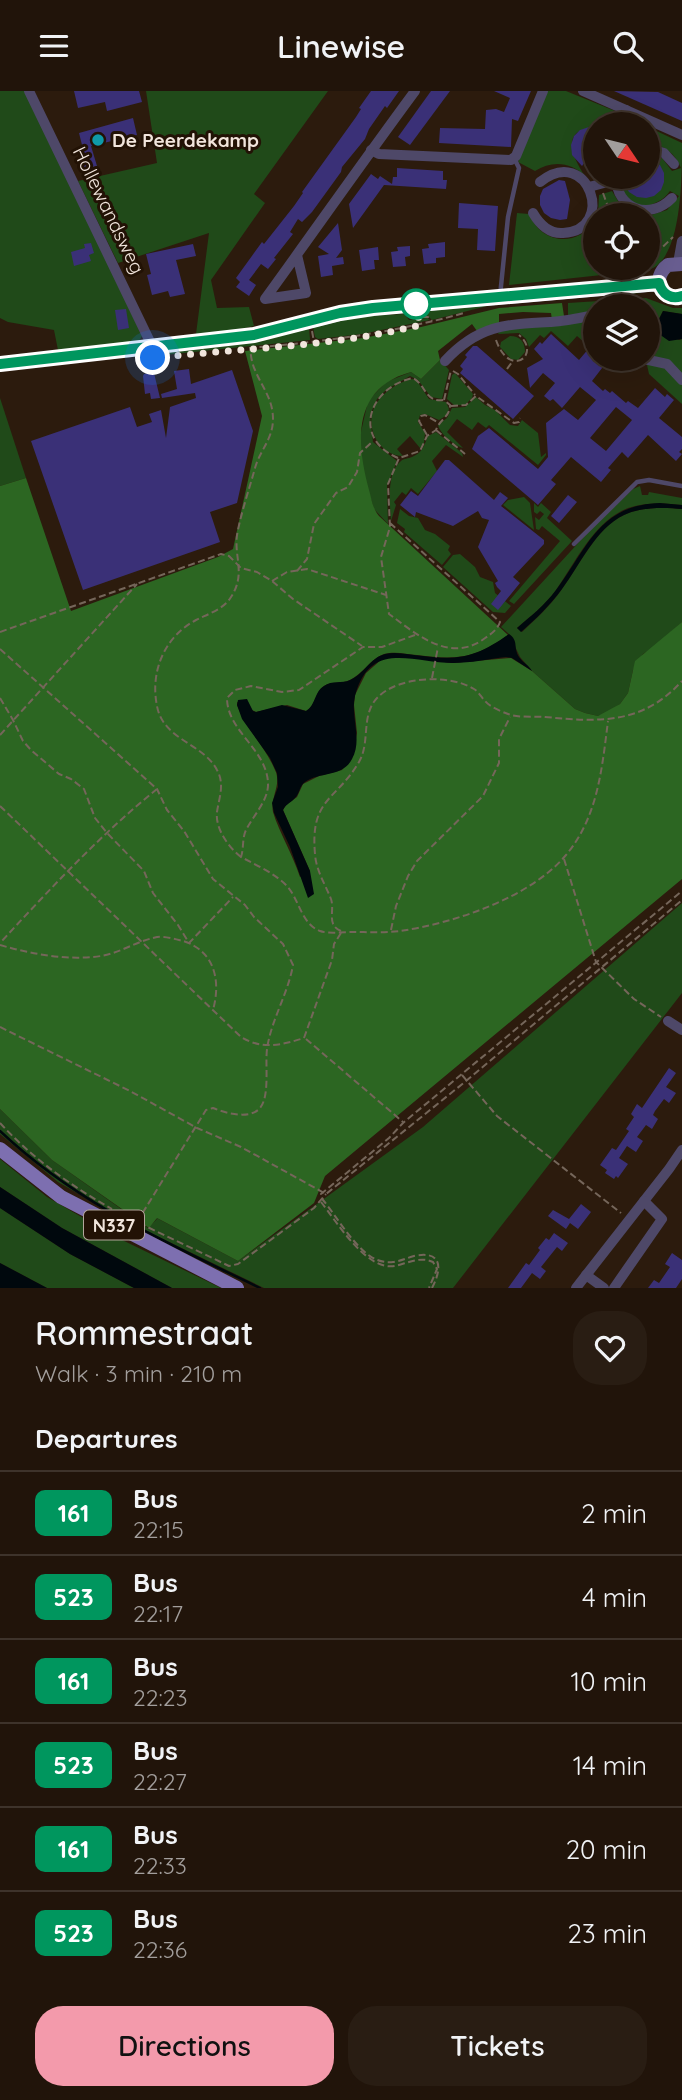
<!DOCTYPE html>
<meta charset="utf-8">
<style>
body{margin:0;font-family:Quicksand,sans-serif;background:#291d13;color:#f1f3f6;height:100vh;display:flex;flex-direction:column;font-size:26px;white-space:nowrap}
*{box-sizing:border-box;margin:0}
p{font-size:23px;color:#a29e9c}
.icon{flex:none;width:38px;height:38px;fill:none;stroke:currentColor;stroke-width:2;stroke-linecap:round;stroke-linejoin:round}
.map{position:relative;height:1197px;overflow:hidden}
.drawer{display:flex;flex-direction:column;background:#21140a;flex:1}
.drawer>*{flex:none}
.badge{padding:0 14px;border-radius:10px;font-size:24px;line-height:46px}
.needle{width:46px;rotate:125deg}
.tools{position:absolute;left:583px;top:21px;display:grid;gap:14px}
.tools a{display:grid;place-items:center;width:77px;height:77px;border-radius:50%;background:#21140a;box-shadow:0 7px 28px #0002,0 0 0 2px #3e332b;font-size:35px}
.you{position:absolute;width:35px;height:35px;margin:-18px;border:5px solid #fff;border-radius:50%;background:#1a73e8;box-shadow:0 0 0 10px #1a73e833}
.map>.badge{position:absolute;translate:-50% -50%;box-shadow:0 0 0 4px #fff}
h2{padding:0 35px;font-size:26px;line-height:63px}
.round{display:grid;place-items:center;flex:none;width:74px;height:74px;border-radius:28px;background:#291d13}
.headline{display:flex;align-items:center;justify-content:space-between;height:119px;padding:0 35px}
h1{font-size:33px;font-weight:600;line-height:52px}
.action{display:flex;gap:14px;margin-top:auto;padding:14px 35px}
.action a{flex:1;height:80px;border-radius:28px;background:#f39aab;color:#111;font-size:28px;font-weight:600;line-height:80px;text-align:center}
.action a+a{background:#291d13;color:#f1f3f6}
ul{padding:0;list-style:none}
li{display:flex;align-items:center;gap:21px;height:84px;padding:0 35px;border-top:2px solid #3e332b}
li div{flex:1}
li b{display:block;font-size:26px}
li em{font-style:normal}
li .badge{min-width:77px;font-weight:700;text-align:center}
header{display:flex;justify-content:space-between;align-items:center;height:91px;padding:0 35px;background:#21140a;font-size:32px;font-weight:600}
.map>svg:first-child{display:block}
</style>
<header><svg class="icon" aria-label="menu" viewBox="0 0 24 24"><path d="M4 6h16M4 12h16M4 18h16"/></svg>Linewise<svg class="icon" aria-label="search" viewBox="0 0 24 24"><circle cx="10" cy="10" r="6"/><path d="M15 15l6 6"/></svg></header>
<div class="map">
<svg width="682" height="1197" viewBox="0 0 682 1197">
<rect width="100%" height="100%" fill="#2c1b0d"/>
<g fill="#204a19">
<path d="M0,0H26L142,245L138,252L58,259L54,239L8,231L0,227Z"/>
<path d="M146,0H328L254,103L265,112L211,189L217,217L249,216L254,235L227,241L196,243L209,142L118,172L78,90L157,72Z"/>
<path d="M547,0H566L615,20L619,27V33H595V36C560,39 572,65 585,85C571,71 552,69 535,80L518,71Z"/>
<path d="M648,36L682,52C682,88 682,170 648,179L509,194L517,122L529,123C541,153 577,157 595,130V177H648V125L667,119L679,105L670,100C660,115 633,123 624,102C622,98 621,91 619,86H648V62L662,67L672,80L681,77C675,62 664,54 648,52Z"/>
<path d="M612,100L621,115L638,124H598L599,104Z"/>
<path d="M641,198V202L499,212L432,229L428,225L423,226L422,221L469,212Z"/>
<path d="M646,207L673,217H682V223L663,220L659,228V239L679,249L682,248V284L648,266V215H595V221L568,224V212Z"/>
<path d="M404,223L409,229L427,227L430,229L362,243L318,248L315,246L313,236L345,226Z"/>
<path d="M595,227V248L590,244L584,251L577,245L568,255L551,240L544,247L540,244L529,256L526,248L519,242L498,243L501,239Z"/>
<path d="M309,236L310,249L136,267L137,263Z"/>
<path d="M510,245C520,245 525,251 525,261L518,269L511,268L500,256L501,251Z"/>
<path d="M440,269L449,279L442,308L431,306L418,289L410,285L386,299L377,308L370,324L373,351L397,370L387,395L388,433L374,418L364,386L360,356L361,341L368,310L386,291L411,281L421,288Z"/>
<path d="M661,273L682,293V313L649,283L647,274Z"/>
<path d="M455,282L473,303L472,307L465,314H454L447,308L452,284Z"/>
<path d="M412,288L417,290L429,308L446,311L449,318L447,324L439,329L425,323L420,324L418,331L425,342L424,352L420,357L410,345L397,358L403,365C380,365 365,338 374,317C380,303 398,291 412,288Z"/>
<path d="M476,306L485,314L495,319L510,334L518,335L522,329L538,342L541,366L546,362V364L538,374L489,334L486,337L478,331L472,339L457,328L447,341L463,357C455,355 440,343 438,334L447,327L452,317L465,316Z"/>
<path d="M0,307L26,387L0,395Z"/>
<path d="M436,341L462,362L463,366L446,354L432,370L437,380L418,403L411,397L406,404L402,401L394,411L396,414L391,430C390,414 386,381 401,370C404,367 408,368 412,366C422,362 424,355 428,345Z"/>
<path d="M640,395L642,404H648L649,401L682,407V414C664,412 645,411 628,417C594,430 575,472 556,499C545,514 531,525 517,537L522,541C536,528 551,514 562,498C580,474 596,437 624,424C640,416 664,416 682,418V531L654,556L643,563L633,579L628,602L620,613L606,623L598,625L585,622L575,618L532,580L520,566L509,543L501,536L592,437L633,398Z"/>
<path d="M524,406L530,412L534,439L503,414L508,409Z"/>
<path d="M534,412L538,416L541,412L551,421L547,427L572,450L514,513L509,510L560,450L542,435L539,439L536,438L535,426L539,429L544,423L540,420L537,423L534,421Z"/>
<path d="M400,418L409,425L418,427L425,439L435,443L450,455L448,459L451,463L442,474L404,441L405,438L397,432Z"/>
<path d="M460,463L475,476L480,486L493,491L495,502L511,515L505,522L493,521L443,476L453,464Z"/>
<path d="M682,812V902L453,1197H264L124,1129L58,1091L0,1043V1018L52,1069L148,1137L157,1128L151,1124L238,1170L423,1036Z"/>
<path d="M0,1068L47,1106L116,1146L221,1197H172L62,1137L0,1096Z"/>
<path d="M0,1117L70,1163L134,1197H47L0,1172Z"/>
</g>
<path fill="#2c6622" d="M562,212L564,225L552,229L551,222L523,221L499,223V232L477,240L472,233L438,260L440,269L421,288L411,281C352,297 356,351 369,399C372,409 372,416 379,425L508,544C475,568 456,569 417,564C406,563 395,560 384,563C370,568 363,583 350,589C342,593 331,590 324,595C315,601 316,615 306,620L287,614L256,621L237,611V614C246,638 265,655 275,679C282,694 270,706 273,721C279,741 293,764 300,786L310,780L283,719L286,714L297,706L303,693L319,685L342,679L353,665L357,642L354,614L355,604L366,582L382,568L398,565L452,572L511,567L532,580L575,618L585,622L598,625L620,613L628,602L635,570L682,531V788L325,1085L314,1112L238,1170L157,1127L149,1137L52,1069L0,1018V395L26,387L71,520L218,466L233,458L262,325L245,260L363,247L421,236L499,217Z"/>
<g fill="#00080d">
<path d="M663,220L682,223V248L669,250L659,243V228Z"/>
<path d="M660,412L682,414V418C664,416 640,416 624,424C595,438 580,474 562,498C550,514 536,528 521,541L517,537C531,525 545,514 556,499C588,456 599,414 660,412Z"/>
<path d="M509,543C519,550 513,556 519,566C523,572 529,574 532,580L512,567L506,566C489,568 471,572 453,572C413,572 370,548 355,605C350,626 363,648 352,668C342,687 321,680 305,691C299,695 300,703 294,708C289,713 286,713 283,719L310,780L314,803L308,807L290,756L274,722L272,712L278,696L277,682L270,667L242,628L237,614L238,609L247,608L253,620L256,621L282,614L306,620C316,614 314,601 324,595C332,589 342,593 350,589C364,583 370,567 385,563C397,560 410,564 423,565C460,570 478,565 509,543Z"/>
<path d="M0,1096L62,1137L172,1197H134L70,1163L0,1117Z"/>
<path d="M0,1172L47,1197H0Z"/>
</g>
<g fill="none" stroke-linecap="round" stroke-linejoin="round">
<path stroke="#00080d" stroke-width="2.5" d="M0,1040C77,1113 166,1151 260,1197"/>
</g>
<g fill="#3a3077" fill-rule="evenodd">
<path d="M74,0H139L142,11L107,20L105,11L78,17Z"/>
<path d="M371,0H399L387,17L385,15L369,38L365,48L342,76L341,81L312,121L302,131L298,128L290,141L293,143L274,167L276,168L268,178L261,173L249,189L256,194L249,205L236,196L240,191L236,187L262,151L264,153L294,115L303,102L302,101L356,26L361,18L359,17Z"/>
<path d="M431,0H450L410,54L398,46Z"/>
<path d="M494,0H531L518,30L512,28L511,56L439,52L440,37L485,38L486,19L496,18L504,21L510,7Z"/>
<path d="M614,0L658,1L682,12V30Z"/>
<path d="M133,27L137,44L91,55L97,75L81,79L78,68L85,66L79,42Z"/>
<path d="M589,36L595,37V67H588L582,75L572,64L571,54L574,45L580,39Z"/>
<path d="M648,67L660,74L664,82V91L661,99L654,105L646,107L637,106L629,101L624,93L633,90L634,86H648Z"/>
<path d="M397,77L443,80V89H447L446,98L384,94L353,137L349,113L371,83L378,88L380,85L392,93L393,86H397Z"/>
<path d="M559,89L565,90L570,109L567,128L560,129L551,127L544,122L540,114V105L543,98Z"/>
<path d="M459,112L498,115L495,160L477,159L478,138L458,137Z"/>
<path d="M338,132L342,159L336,167L343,166L344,173L332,175L333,184L321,186L318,165L329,163L318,156Z"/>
<path d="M445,151V166L436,167V172L424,173L422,158L429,157L428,153Z"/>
<path d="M91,152L94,162L89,164L91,170L74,175L71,161L85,157L84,153Z"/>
<path d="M193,153L196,165L176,169L185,203L170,206L168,200L152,204L147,184L151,183L146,163Z"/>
<path d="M410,155V165L405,166L406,175L393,176L391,161L398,160L397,156Z"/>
<path d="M378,156L379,169H374L375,178L362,180L359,159Z"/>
<path d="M126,218L129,237L118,239L115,219Z"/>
<path d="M551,243L579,269L595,250V268H609L592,290L603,300L605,298L610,302L612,300L626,312L628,310L638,317L655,297L665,306L667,303L674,309L659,327L682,346V358L679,361L682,363L676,370L648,344L628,367L622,361L608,377L611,379L601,391L571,366L551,389L556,393L538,414L472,358L478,345L489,337L538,378L548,366L546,332L564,318L578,329L596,309L580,296L562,317L553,308L550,310L544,305L555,292L543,282L530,297L527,277L543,268L534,258L540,251L542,253ZM616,316L632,329L606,360L590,347Z"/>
<path d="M473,255H477L534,305L513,328L460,282L463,278L460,275L467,266L465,264Z"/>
<path d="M189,278L191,293L232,279L253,340L237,412L210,421L220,451L83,499L31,350L130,316L137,336L152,331L149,323L161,319L166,347L170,316L196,307L195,302L162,307L161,303L177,298L174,280Z"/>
<path d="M154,282L160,307L151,308L150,302L145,303L143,285L144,283Z"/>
<path d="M445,369H449L494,409L500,401L508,407L501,415L544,449V453L513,486L520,492L498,519L491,513L501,500L497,496L495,492L498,490L478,456L489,429L482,427L478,420L453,435L416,421L415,426L400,414L411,400L418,405Z"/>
<path d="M568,404L577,411L559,432L551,425Z"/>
<path d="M669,977L676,982L666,996L676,1002L669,1012L664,1008L655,1020L653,1024L658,1028L652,1038L646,1034L637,1046L643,1050L636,1061L627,1055L619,1067L628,1073L618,1087L616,1085L614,1088L605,1082L607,1079L600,1074L612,1057L616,1059L629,1040L626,1038L634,1026L631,1023L637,1013L642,1017Z"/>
<path d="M581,1113L591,1121L578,1138L570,1132L566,1138L548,1125L553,1119L569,1128Z"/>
<path d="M554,1142L568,1152L562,1160L557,1156L541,1176L546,1180L540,1188L532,1182L521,1197H508L526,1172L529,1174L540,1159L538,1157L546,1147L549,1149Z"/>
<path d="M672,1162L682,1169V1188L676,1197H648L654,1189L659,1192L670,1176L665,1173Z"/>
</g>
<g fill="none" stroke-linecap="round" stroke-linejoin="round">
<g stroke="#75665a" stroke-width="2" stroke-dasharray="7 3.5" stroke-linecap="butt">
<path d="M603,102L611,124"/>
<path d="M648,170L673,146"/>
<path d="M422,226H428L432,230"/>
<path d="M312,240L314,251"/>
<path d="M496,249C510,289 542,263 519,244"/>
<path d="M249,257C322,251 393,242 464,222"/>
<path d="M507,278L512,271"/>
<path d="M453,280L458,283L475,304"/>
<path d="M451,315L466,314L476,305L514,332L519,331L520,327"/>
<path d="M436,339L465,363"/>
<path d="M427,344L419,330L421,325L425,324L437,331"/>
<path d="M398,367C351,347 369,296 413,287C426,294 425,312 444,309"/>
<path d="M390,432L500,531C497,540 489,544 481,550C447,571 415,542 389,523L381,466L390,436L388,393L399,367L420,360L427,345L436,339C440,328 450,326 450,314L444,309L451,279"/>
<path d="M297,480L307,468L314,433L336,402L348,396L357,381L360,362L373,350"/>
<path d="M272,490L287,481L307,478L386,504"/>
<path d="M0,541L221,463L229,465L241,477L257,481L272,490L293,508L362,555"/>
<path d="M415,544L382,556H363L299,599L282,601L251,595L235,599L227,607C227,641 269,659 268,695C267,711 253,725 246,739C242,747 244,757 241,766C256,774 274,782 286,794C299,807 301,833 320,840C328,843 343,841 352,841C368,841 384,842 400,840C454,832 530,807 566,764C598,726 602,677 608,630"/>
<path d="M0,558L157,698C100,744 50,798 0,852"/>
<path d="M432,587L438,556"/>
<path d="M0,607L13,629L23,650L31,659L59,683L71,688L84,698L95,727L107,742L144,780L153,802L178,834L189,852L233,806"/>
<path d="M0,644L137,493"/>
<path d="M0,715L241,946C262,959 282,954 304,947"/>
<path d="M241,766C228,756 215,737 217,721C219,707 225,693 217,679C203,652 163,649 157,615C150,581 164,546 196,529C208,523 224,518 231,506C246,483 234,467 237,444C241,422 249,399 255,377C260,359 273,348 273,328C273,308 262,296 255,279C252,273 251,265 250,258"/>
<path d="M564,768L596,871L634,908L661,926"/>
<path d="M391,839L396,815L408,785L417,770L483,705L499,672V648L510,626"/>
<path d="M341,840C326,834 335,820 331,808C325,793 316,779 315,763C310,707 336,710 359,671C371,650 360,624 378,606C399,585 450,583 474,598C479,601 481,606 485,610C490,616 500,620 508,623C518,627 533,625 545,626C599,631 642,634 682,590"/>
<path d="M0,854C31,863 68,870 101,865C120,862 137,850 157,846C165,845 175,848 183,850C215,860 221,890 213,919"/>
<path d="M0,936L130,1000L197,1037L241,1056L326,1103L466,990L682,809"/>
<path d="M304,947L332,869L334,853L341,842"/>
<path d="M306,948L403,1031"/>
<path d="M462,984L497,1025L621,1122"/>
<path d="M0,1032C32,1067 71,1095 112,1118"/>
<path d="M321,1111C337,1131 366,1180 395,1175C408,1172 420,1165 433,1171L437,1178L429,1197"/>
<path d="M137,1131L206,1019L213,1017C225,1022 250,1029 260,1017C270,1005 265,974 267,958C271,929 288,903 293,874L283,853L254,826L245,814L213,788L184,740L167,719L157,698"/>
<path d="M139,1132L229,1175L238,1173L314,1117L326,1103"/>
<path d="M432,1197C442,1178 443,1159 414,1165C407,1167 401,1170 393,1171C386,1172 379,1170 373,1167C354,1156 337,1126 323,1109L321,1103L389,1047L403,1032L682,800"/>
</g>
<g stroke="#4e4868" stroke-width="4.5">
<path d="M500,205L508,126L519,77L514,67"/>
<path d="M574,453L637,391L649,389L682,395"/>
</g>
<g stroke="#4e4868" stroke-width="10">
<path d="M29,0L153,257"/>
<path d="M583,0L682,44"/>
<path d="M626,33V19"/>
<path d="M648,57L664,62L674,73"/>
<path d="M371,59L379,63L511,69L516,65L543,0"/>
<path d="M616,86C616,118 650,130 672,107"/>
<path d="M589,96L615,89"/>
<path d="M533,122C540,134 549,143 563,142C617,140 589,52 540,91"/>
<path d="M297,164L306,202L265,208C315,139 364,69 415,0"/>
<path d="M678,172L682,150"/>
<path d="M644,268L667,273L682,289"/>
<path d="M445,270C478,234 506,233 551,231C566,230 580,227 595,224"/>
<path d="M668,930L682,939"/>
<path d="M586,1184L604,1197"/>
<path d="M576,1197L669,1078L682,1059"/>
<path d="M614,1197L662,1128L644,1110"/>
</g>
<g stroke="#695e91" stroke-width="14">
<path d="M682,173L668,174C651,187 661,210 682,206"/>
<path d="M0,273L254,244L356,219L658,193"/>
</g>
<path stroke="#7d6fb0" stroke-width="14" d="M0,1058L61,1106L237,1197"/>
</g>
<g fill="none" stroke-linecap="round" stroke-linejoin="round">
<g stroke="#fff" stroke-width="16">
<path id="line" d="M0,273L254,244L340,222L373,217L659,192C662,203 671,209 682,205"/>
</g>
<use href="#line" stroke="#00965e" stroke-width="10"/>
<path stroke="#f1e5dc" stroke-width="7" stroke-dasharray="0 12.6" d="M153,267C242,257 334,256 420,234L416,213"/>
</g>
<circle fill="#0f9aa8" stroke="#221205" stroke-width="2.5" cx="98" cy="49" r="7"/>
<circle fill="#fff" stroke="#00965e" stroke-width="3.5" cx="416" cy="213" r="14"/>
<g text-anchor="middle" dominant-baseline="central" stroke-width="6" stroke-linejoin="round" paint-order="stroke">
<rect fill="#221205" stroke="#b3a69c" stroke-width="2" x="84" y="1119.5" width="60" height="29" rx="5"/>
<g font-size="18" font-weight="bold" fill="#f1e5dc">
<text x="114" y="1134">N337</text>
</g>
<g font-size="19" font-weight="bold" fill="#f1e5dc" stroke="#221205" text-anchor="start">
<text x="112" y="49">De Peerdekamp</text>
</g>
<g font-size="19" fill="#f1e5dc" stroke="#221205">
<text transform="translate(109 119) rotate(64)">Hollewandsweg</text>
</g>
</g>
</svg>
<div class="tools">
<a><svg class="needle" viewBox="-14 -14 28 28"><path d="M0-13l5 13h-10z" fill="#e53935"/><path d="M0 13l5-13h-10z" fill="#a29e9c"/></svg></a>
<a><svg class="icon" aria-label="locate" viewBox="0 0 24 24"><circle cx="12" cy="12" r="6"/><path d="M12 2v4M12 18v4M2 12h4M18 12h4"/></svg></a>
<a><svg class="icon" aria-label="layers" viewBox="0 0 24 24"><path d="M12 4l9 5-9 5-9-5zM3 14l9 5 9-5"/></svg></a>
</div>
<div class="you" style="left:153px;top:267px"></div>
</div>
<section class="drawer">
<div class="headline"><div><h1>Rommestraat</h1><p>Walk · 3 min · 210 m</p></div><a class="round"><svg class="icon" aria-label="heart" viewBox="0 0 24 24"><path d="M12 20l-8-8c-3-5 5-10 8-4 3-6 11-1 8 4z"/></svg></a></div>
<h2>Departures</h2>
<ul>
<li><span class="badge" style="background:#00965e;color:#fff">161</span><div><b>Bus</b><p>22:15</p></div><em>2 min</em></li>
<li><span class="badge" style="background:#00965e;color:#fff">523</span><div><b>Bus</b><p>22:17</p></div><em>4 min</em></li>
<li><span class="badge" style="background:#00965e;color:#fff">161</span><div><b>Bus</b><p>22:23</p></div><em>10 min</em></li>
<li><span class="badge" style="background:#00965e;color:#fff">523</span><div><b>Bus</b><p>22:27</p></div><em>14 min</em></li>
<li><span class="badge" style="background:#00965e;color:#fff">161</span><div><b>Bus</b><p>22:33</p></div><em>20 min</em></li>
<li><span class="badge" style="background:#00965e;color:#fff">523</span><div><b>Bus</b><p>22:36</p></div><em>23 min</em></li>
</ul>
<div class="action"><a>Directions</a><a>Tickets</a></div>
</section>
